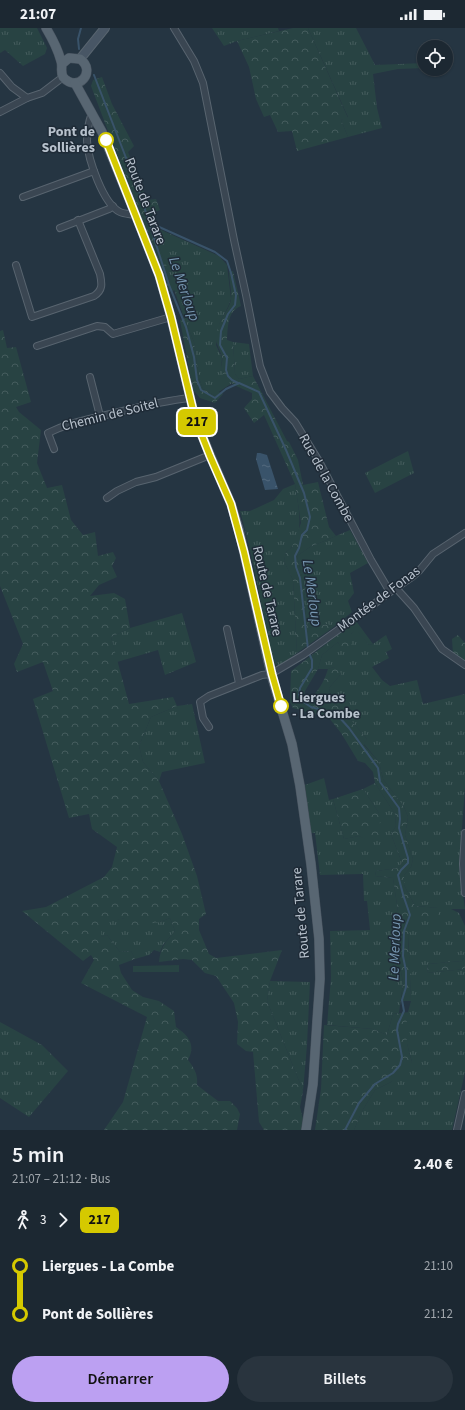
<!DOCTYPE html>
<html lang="fr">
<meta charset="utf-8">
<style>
body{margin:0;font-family:"Source Sans 3",sans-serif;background:#29343e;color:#f1f3f6;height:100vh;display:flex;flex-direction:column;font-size:15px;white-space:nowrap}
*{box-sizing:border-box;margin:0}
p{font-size:13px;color:#a0a6ac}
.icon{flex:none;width:22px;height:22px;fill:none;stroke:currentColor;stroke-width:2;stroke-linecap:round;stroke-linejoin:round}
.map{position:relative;height:1102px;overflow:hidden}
.sheet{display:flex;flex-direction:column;background:#1c2832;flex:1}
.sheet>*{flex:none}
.badge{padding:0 8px;border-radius:6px;font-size:14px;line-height:26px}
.tools{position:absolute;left:417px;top:12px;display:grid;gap:8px}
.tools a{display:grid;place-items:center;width:36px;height:36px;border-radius:50%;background:#1c2832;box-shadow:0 1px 3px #0004,0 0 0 1px #3a444d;font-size:20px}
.map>.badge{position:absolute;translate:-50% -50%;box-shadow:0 0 0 2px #fff}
.legs{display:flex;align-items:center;gap:6px;height:44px;padding:0 12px;font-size:13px}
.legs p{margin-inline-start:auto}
.overview{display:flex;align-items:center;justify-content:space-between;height:68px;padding:0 12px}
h1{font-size:22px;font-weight:600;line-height:30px}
.cta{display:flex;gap:8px;margin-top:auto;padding:8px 12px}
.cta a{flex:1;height:46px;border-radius:24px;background:#bca0f2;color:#111;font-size:16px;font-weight:600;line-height:46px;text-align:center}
.cta a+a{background:#29343e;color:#f1f3f6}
ul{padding:0 12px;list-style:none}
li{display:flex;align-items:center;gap:14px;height:48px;font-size:15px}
li i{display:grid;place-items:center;width:6px;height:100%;margin:0 5px;background:currentColor}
li i::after{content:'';width:10px;height:10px;margin:-5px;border:3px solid;border-radius:50%;background:#1c2832}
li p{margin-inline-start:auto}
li:first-child i{background:linear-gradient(#0000 50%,currentColor 0)}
li:last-child i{background:linear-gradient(currentColor 50%,#0000 0)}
.status{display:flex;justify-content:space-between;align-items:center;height:28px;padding:0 20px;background:#1c2832;direction:ltr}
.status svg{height:11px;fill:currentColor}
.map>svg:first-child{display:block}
</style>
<div class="status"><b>21:07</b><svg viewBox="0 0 49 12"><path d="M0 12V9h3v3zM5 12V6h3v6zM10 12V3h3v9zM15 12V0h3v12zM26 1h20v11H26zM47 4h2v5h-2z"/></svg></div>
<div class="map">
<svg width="465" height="1102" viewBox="0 0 465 1102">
<defs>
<pattern id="grass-tufts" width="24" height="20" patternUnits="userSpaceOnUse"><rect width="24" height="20" fill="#284343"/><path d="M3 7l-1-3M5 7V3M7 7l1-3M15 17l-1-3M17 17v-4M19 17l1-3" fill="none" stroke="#455c5d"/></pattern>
<pattern id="forest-crowns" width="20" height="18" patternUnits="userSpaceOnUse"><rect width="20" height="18" fill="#284343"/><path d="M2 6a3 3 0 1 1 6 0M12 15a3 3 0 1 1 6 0" fill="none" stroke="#455c5d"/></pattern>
<pattern id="water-ripples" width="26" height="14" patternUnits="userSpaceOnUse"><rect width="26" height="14" fill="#39536a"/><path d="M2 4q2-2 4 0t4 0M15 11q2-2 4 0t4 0" fill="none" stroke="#536a7e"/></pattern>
</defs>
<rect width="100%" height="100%" fill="#253542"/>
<g fill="url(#grass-tufts)">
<path d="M0,0H37L47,20L45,26L23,38L5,22L0,25Z"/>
<path d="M212,0H278L279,3L237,13L224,18Z"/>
<path d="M308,0H356L375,37L424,35V40L398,41L373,46L377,80L382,100L348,109L341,92L348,89Z"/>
<path d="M159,201L219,228L227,237L231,271L228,279L220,294L216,317L222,330L221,341L224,347L232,355L214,367L203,361L199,350L194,314L184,290L154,203Z"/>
<path d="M233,314L249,316L253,348L239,351L235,346Z"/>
<path d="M408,423L414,445L375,465L365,445Z"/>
<path d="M295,456C298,478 307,509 286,524L284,533L293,552L297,625L279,638L273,635C262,584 254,532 240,483H250L274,472L283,461Z"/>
<path d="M350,502L368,535L350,545L354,565L348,573L352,584L331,601L328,596L308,600L304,573L305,561L297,528L310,519Z"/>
<path d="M182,585L196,634L165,647L158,622L117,634L111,609L130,600Z"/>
<path d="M356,601L369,617L373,616L386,607L392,621L386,624L389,630L372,639L382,652L390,658L417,652L423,676L465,666V759L459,839L465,881H451L459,885L465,898V928L462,933L428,936L427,945L465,941V1044L452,1102H354L362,1083L375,1062L391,1054L412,1034L406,1012L405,995L411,973L408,901L411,888L438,889V880L415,878L404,857V847L411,839L413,831L405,807L408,789L404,779L383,751L379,734L364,716L367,711L344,684L331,671L329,660L341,646L334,639L328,641H318L322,627L338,614L341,620L351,617V606Z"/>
<path d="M192,676L205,735L162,744L159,753L143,734L139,718L151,689L177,678Z"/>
<path d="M324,750L329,772L333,771L344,811L359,808L369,812L379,785L363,761L375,755L395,786L396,798L391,806L402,835L398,840L376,843L375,848L393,850L399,890L398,926L403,955L399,985L393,986L387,1007L373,1001L327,997L331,950L330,903L370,902L367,873H364L363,846L320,847L315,805H311L305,757Z"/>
<path d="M125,890L160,894L170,890L175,903L163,917L160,924L154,922L149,927L135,931L131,923L120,924L107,907L101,909V895Z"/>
<path d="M270,953L310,954L307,1017L303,1063L267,973Z"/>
<path d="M0,994L42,1017L68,1043L29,1089L0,1070Z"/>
</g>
<g fill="url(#forest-crowns)">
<path d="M293,0H308L348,90L341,92L348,109L297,123L292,103L278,104L270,87L264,89L256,71L249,39L237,13Z"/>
<path d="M102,49L112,76L134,118L128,124L147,172L156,171L160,182L153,185L159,201L154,203L175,262L169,264L91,58L93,52Z"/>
<path d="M233,243L241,278C227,283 228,300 227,312L233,314L235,346L239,351L253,348L287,413L289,414L298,432L303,457L318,454L329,499L336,508L310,519L297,528L305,561L304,573L308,600L328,596L331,601L297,625L293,552L284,533L286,524L292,519L301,495L295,456L264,387L254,395L244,380L252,371V365C241,360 223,354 221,341C221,337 223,333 222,329C217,313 213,314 219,297C222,288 229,281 231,272C232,263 229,253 229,244Z"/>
<path d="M184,290L194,314L199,350L203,361L214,367L217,363L223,366L215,375L200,370L193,362L180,292Z"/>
<path d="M3,302L7,320L16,319L31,374L16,379L19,384L41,402L37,435L47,460L62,457L71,492L83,507L95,504L98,528L113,524L116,530L112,538L117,549L99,557L90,568L114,565L125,571L130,600L111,609L129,676L173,669L177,678L151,689L139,718L143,734L159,753L182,806L197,848L206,886L199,891V902L209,926L216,930L282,922L270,953L267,973L303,1063L300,1079L303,1091L301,1102H264L259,1094L253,1024L246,1023L237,1016L238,994L234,975L216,948L205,945L192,932L183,931L159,934C161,918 165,915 175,903L170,890L160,894L132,898L125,890L101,896V909L107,907L120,924L131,923L135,931L119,937L121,945L132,962L143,969L159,973L174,983L176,999C189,1008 196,1017 188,1032C195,1041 198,1047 197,1057L218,1073H230L237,1080L240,1086L237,1102H104L123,1074L147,989L81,955L94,932L91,927L83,933L22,883L46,879L104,849L112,839L117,819L92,801L89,786L69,790L33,671L53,663L43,634L17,644L14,636L23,616L0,558V303Z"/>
<path d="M356,593L373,616L369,617L356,602L351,606V617L348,620L343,622L341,621L338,614L322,627L318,641L305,663L304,671L308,673C318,664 324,654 328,641L334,639L339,640L341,646L329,660L331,671L344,684L367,711L364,717L379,734L383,751L404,779L408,789L405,807L413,831L411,839L404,847V857L415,878L439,880L438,889H411C408,904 406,929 414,943L410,946L411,973H401L403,955L398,926L399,890L393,850L375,848L376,843L398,840L402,835L391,806L396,798L395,786L375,755L373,744L365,735L358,733L341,705L329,690L293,680L290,674L291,643Z"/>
<path d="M458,607L465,615V633L453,626L452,611Z"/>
<path d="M363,761L379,785L381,808L369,813L359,808L344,811L333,771Z"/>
<path d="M465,928V941L427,945L428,936L462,933Z"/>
<path d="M409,984C403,1002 407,1017 412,1034L407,1042L391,1054L375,1062L362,1083L354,1102H315L321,1061L324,997L373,1001L387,1007L393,986Z"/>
</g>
<path fill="#284343" d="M179,937V944H133V938Z"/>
<path fill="url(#water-ripples)" d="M257,425H260L267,427L278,461L265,462L256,431Z"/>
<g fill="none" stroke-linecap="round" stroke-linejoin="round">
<g stroke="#39536a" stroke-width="2">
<path d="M79,21L78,11L81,0"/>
<path d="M94,47L140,166L169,257L186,299L194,329L197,352L201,362L215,370L226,361L239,355L259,364L286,422L304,465L310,489L307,502L302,507L299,520L295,528L296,539L300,550L308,621"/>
<path d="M148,194L215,224L227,233L231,245L236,267L235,277L228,286L221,303L220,317L227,330L226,342L228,348L232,352L238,355"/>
<path d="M309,625L312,632V640L300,660L299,667L302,673L311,679L329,684L340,690L349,700L378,740L380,754L399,780L400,791L399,800L408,830V835L401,842L398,847C401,861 405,874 410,887L404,903L403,928L406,943V959L402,972L404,983L398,996L397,1002L402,1029L400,1037L393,1045L375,1056L359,1075L345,1102"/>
</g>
<g stroke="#58646f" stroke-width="8">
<g id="street">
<path d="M174,0L194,33L203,55L234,212L246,267L260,338L270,364L282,380L295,394L319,433L371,532L390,564"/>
<path d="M0,45L12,59L27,70L42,65L63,49"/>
<path d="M0,84L27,70"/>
<path d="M92,85C89,93 87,104 87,113C88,131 103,176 120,184C124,186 131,186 135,187"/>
<path d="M23,169L94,143"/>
<path d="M60,200L109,181L113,178"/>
<path d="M16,237L32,289L94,268C103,262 102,256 100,246L78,192"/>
<path d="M37,318L97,298L105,299L113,306L171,289"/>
<path d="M90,349L100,388"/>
<path d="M54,421L48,405C68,395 85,392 106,387C135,380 161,373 190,370"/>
<path d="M107,470L117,463L136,454L156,449L210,427"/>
<path d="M396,560L414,580L442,621L465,637"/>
<path d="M227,601L239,655"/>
<path d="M209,699L203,690L200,674L209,668L262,647L271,646L303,627L366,582L390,564L412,549L419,543L433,526L465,505"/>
<path d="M465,805L463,836L465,865"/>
<path d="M457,1102L465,1066"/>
</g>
</g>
<g stroke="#58646f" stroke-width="10">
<path id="secondary" d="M80,31L105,0"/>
</g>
<g stroke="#47525e" stroke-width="10">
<g id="primary">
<path d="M46,0C52,10 58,22 61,33C63,39 60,43 63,49C78,66 97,43 80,31L69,30L62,36"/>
<path d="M75,55L102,104L130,173L159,247L171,289L195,390L210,427L231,476L239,502L271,646L292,716L300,758L311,836L319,911L320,951L317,994L313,1056L306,1102"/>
</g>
</g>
<use href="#street" stroke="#3a4652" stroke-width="6"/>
<use href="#secondary" stroke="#485665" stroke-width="8"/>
<use href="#primary" stroke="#586672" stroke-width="9"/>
</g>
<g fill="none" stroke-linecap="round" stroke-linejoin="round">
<g stroke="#fff" stroke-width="9">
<path id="line-1" d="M106,112L159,247L171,289L195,390L210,428L231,476L244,524L272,646L281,678"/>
</g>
<use href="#line-1" stroke="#d5c900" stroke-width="6"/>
</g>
<g fill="#fff" stroke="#d5c900" stroke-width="2">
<circle cx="106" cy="112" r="7"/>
<circle cx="281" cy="678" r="7"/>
</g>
<g text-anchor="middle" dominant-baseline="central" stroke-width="3" stroke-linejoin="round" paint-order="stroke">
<g font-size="14" font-weight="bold" fill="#b7c1cc" stroke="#1f2b37" text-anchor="end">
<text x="95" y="104">Pont de<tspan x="95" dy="16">Sollières</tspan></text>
<text x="292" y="670" text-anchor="start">Liergues<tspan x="292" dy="16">- La Combe</tspan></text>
</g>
<g font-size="14" fill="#b7c1cc" stroke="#1f2b37">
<text transform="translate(145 173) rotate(69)">Route de Tarare</text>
<text transform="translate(110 387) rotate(-14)">Chemin de Soitel</text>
<text transform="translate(326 450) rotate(61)">Rue de la Combe</text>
<text transform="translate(267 563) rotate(77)">Route de Tarare</text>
<text transform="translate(379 571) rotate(-37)">Montée de Fonas</text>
<text transform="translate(301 885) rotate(-95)">Route de Tarare</text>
</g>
<g font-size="15" font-style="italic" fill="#7696b0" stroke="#1f2b37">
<text transform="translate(184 261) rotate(71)">Le Merloup</text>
<text transform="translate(312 565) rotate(82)">Le Merloup</text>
<text transform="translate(395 919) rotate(-88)">Le Merloup</text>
</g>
</g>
</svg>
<div class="tools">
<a><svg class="icon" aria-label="locate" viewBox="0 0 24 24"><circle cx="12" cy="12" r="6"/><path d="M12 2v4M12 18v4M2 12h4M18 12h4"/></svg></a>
</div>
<b class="badge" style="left:197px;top:394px;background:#d5c900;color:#111">217</b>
</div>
<section class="sheet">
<div class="overview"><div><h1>5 min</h1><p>21:07 – 21:12 · Bus</p></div><b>2.40 €</b></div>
<div class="legs"><svg class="icon" aria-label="walk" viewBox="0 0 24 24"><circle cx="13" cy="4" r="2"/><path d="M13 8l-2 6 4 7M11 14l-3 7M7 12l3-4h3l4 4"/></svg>3<svg class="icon" aria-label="forward" viewBox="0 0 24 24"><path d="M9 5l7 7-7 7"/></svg><b class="badge" style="background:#d5c900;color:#111">217</b></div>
<ul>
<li><i style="color:#d5c900"></i><b>Liergues - La Combe</b><p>21:10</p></li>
<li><i style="color:#d5c900"></i><b>Pont de Sollières</b><p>21:12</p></li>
</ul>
<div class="cta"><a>Démarrer</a><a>Billets</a></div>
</section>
